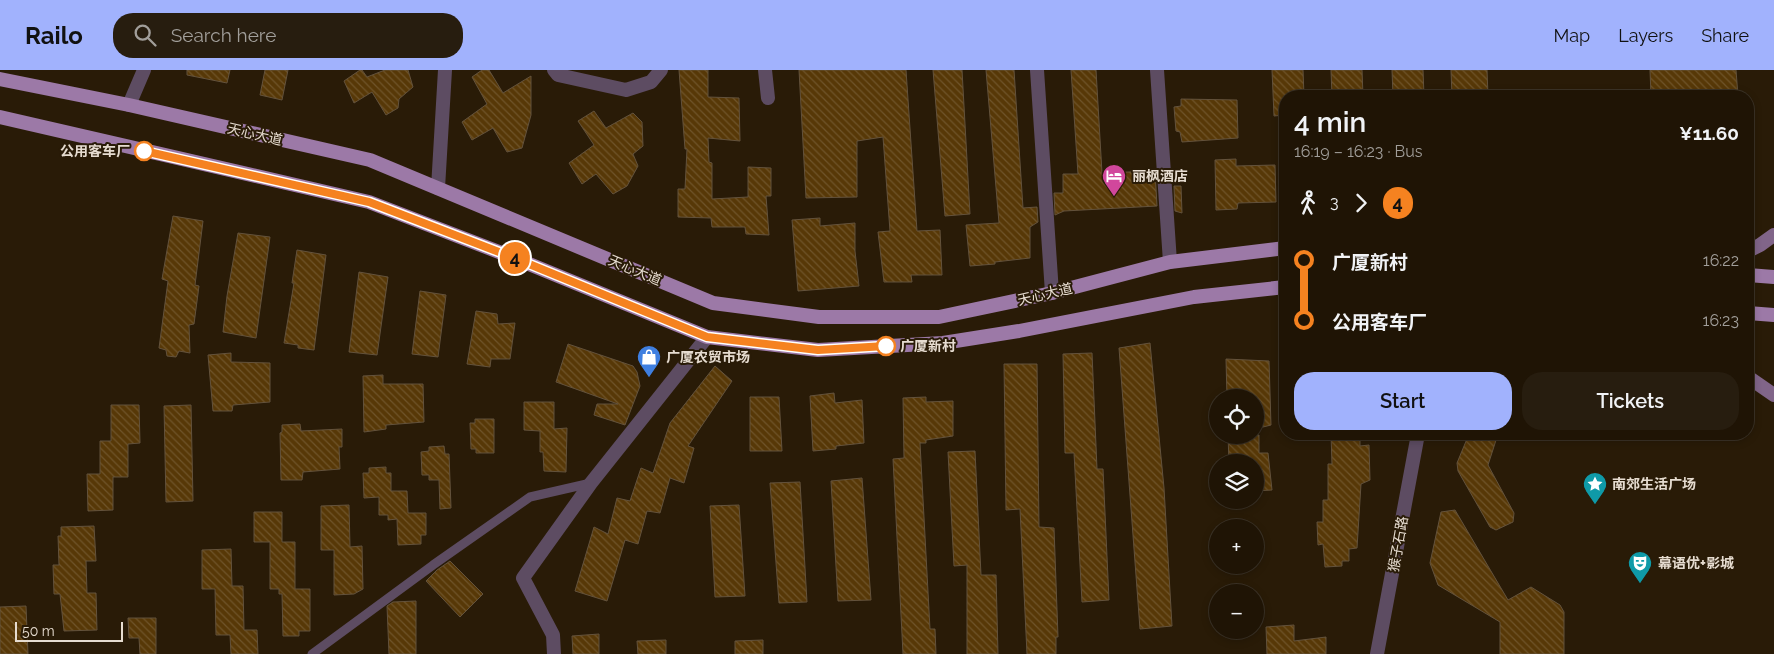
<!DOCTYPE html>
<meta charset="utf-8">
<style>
body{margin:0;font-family:Raleway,"Noto Sans SC",sans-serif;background:#271d0f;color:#f1f3f6;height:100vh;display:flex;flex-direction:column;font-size:19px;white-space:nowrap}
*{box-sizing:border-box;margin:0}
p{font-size:16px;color:#a19e9a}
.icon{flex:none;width:28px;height:28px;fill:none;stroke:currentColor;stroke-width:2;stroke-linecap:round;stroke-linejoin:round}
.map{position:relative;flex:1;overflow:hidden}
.drawer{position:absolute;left:1279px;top:20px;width:475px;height:350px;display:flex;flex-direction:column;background:#1f1405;border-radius:20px;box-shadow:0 2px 8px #0003,0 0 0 1px #3c3327}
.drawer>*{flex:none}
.badge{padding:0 10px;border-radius:16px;font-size:18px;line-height:32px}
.tools{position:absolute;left:1209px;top:319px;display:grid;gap:10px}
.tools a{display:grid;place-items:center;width:55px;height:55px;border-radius:50%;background:#1f1405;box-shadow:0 2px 8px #0003,0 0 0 1px #3c3327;font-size:25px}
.scale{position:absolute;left:15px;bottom:12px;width:108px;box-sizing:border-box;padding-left:5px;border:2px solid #e6dcd0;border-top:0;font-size:14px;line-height:18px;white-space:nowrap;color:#e6dcd0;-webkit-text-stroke:4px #291b07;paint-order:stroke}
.map>.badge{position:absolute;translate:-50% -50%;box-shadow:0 0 0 2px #fff}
.legs{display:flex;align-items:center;gap:8px;height:55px;padding:0 15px;font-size:16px}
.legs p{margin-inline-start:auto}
.overview{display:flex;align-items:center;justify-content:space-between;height:85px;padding:0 15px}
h1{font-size:28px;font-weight:600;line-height:38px}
.action{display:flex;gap:10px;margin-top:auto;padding:10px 15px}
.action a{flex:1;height:58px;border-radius:20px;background:#a1b2fd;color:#111;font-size:20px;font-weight:600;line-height:58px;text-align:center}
.action a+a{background:#271d0f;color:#f1f3f6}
ul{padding:0 15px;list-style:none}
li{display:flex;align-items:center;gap:18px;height:60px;font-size:19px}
li i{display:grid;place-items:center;width:8px;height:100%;margin:0 6px;background:currentColor}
li i::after{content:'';width:12px;height:12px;margin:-6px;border:4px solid;border-radius:50%;background:#1f1405}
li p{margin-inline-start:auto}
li:first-child i{background:linear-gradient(#0000 50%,currentColor 0)}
li:last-child i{background:linear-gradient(currentColor 50%,#0000 0)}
header{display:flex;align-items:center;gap:30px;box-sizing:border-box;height:70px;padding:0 25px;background:#a1b2fd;color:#111}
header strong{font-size:24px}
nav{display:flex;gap:28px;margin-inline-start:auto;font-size:18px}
.search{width:350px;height:45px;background:#271d0f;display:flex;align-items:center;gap:12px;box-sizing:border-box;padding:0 18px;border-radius:20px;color:#a19e9a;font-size:19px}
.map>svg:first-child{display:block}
</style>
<header>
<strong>Railo</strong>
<div class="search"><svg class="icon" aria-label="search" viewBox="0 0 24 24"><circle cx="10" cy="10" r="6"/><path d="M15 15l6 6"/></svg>Search here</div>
<nav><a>Map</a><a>Layers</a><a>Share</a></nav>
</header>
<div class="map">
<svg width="1774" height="584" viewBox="0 0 1774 584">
<defs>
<pattern id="building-back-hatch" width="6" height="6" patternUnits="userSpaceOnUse" patternTransform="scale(1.25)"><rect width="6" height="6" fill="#573807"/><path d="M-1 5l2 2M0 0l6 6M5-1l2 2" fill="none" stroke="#6f542a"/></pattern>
</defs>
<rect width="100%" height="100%" fill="#291b07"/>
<g fill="url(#building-back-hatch)" stroke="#63523c">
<path d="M187,0H230L227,13L187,5Z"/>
<path d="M265,0H288L282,30L260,25Z"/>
<path d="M360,0H362L367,7L385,0H408L413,17L399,29L398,38L386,45L372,22L354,33L344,11Z"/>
<path d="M482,0H489L503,23L531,6V45L522,78L507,82L493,58L472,70L462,52L487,34L472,7Z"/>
<path d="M679,0H708V27L739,28L740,71L708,68L709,92L712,93V129L748,127V97L771,98V126H766L769,165L746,164L745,157H712L711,148L678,147V119H685L687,79H685Z"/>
<path d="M799,0H906L917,161L940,160L942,205H911L912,212H884L878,162L890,161L883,67L857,71V127L806,128Z"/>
<path d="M933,0H962L970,144L945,146Z"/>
<path d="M986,0H1014L1023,138L1037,137L1038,152L1030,157V188L995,192V194L970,196L966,155L999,153Z"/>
<path d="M1071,0H1096L1102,103L1155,101L1157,136L1064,141L1055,145L1054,123H1063V104H1078Z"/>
<path d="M1272,0H1303L1304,26H1285V45L1274,46Z"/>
<path d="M1331,0H1362L1363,26H1332Z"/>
<path d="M1392,0H1423L1424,26H1393Z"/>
<path d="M1451,0H1487L1488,26H1452Z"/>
<path d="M1650,0H1736L1738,26H1651Z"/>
<path d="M1181,29L1237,30L1238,68L1182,72L1180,62L1176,61L1174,37L1181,36Z"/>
<path d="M594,41L606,58L633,43L642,52L643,76L633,84L638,96L627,116L613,124L596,104L582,114L569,93L594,75L578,51Z"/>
<path d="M1236,89V96L1275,95L1276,132L1238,133L1237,139L1216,140L1215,90Z"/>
<path d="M1174,116H1181L1182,143L1175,141Z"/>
<path d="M173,146L203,151L195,215L199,216L194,254L189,255L190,283L179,281L176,287L167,286L166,280L159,278L168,211L162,209Z"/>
<path d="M820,148V156L855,153V181L859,216L798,221L792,150Z"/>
<path d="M238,163L270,167L256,268L223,262L227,226Z"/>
<path d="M297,180L326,185L314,280L298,278V275L284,273L294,213H292Z"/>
<path d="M359,202L388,207L377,285L349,282Z"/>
<path d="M420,221L446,225L438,287L412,284Z"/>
<path d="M476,241L497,244L498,254L515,253L510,289H491L490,297L467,294Z"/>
<path d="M1150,273L1164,418L1172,556L1140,559L1119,278Z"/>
<path d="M568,274L633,296L637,302L640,316L625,355L594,345L597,334H618L556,312Z"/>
<path d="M231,283V292L270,293V332L233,335L232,341H213L208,285Z"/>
<path d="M1092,283L1097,399H1103L1109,530L1082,532L1074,383H1065L1063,284Z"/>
<path d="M1226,289L1269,291L1271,355L1255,359V328H1227Z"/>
<path d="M1004,294H1037L1039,457L1054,458L1058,567H1056V584H1027L1020,439L1006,440Z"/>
<path d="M715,296L732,311L688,376L694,378L684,413L670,408L660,443L647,441L638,474L625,470L607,531L575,521L594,457L608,464L617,428L630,431L641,398L653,403L670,353Z"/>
<path d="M383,305V314H423L424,352L386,355V359L364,362L363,306Z"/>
<path d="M834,323L835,333L862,330L864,373L836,376V379L813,381L810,326Z"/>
<path d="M750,327H779L782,381H750Z"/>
<path d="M926,327V332L953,331V366L926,370V373H920L930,559H935L936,584H903L893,389L904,388L903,328Z"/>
<path d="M524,332H554V359L567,358L566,402L544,401L543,382H540V361L524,360Z"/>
<path d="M111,335H139L140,373L128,374V407H113V440L88,441L87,404H100V371H111Z"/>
<path d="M191,335L193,431L166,432L164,336Z"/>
<path d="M475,349H494V383H476V379H471L470,353H475Z"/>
<path d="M300,354L301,361L342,359V377H339L340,399L303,402L302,410H281L280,363L282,362V355Z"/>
<path d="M1331,364H1360V376L1369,375L1370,410L1361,414L1357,478L1349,479V491H1342V496L1325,497L1323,474L1318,475L1317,452H1323V430H1328V394H1332Z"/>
<path d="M1469,364H1498L1488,395L1514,443L1513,452L1496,460L1490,457L1458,401L1457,393Z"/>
<path d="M1228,365H1259V383H1268L1272,420L1255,421V392H1229Z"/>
<path d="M444,376L445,384H449L451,438L440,439L439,410H429V405H422L421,382L429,381V377Z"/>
<path d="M975,381L981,505H996L998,584H967V495L954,496L948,382Z"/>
<path d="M386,397V403H391V421H407L408,443H426V465H421V474L398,475L397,449L388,450V445H379V427L364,428L363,403H369V398Z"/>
<path d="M862,408L871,530L838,531L831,411Z"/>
<path d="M800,412L807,532L779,533L770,413Z"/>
<path d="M349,435L350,477L362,476L363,519L354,524L334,525V480H321V436Z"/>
<path d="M739,435L745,526L715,527L710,436Z"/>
<path d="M1455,440L1508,530L1531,517L1560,535L1564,542V584H1500V552L1438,515L1430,493L1441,442Z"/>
<path d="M254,442H282V472H295V519H310V561H299V566H283L282,524H279V519H270V472H254Z"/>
<path d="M94,456L96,491H86L87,523H96L97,560L64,561L60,524H54L53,495H59L58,466H61V457Z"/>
<path d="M231,479L232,516H243L244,560H257L258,584H231L230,565H216L215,519H202V480Z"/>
<path d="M450,491L483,524L460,547L426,511L437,500Z"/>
<path d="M416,531V584H389L387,536L393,532Z"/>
<path d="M26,536L28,584H0V537Z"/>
<path d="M128,548H156V584H140L139,568H129Z"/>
<path d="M1294,555V571L1326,567V584H1267L1266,557Z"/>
<path d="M599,564V584H573L572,566Z"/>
<path d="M666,570V584H638L637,571Z"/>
<path d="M763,570V584H735V571Z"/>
</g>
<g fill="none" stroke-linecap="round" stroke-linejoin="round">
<path stroke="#5d4c62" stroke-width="9" d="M312,584L433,495L530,427L591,413"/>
<g stroke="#5d4c62" stroke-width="14">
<path d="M554,0L558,5L626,20L651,12L661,0"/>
<path d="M765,0L768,28"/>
<path d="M1037,0L1052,223"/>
<path d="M1157,0L1170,192"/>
<path d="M438,118L445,0"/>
<path d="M554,584L553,565L523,508L591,413L707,267"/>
<path d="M1377,584L1418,364"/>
</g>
<path stroke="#5d4c62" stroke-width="14" d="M129,35L144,0"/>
<g stroke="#816589" stroke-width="14">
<path d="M1748,181L1760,175L1774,165"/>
<path d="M1748,307L1774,325"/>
</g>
<g stroke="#9c79a7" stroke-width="14">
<path d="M0,9L129,35L370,90L713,233L819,247H939L1052,223L1170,192L1285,178"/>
<path d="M0,47L369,132L512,187L707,267L818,280L943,273L1019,261L1194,227L1285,217"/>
<path d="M1748,205L1774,207"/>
<path d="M1748,243L1774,245"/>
</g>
</g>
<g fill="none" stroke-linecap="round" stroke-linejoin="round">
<g stroke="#fff" stroke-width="11">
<path id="line-1" d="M144,81L369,132L512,187L707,267L818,280L886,276"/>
</g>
<use href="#line-1" stroke="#f58220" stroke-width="8"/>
</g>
<defs>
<g id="hotel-pin" transform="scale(1.25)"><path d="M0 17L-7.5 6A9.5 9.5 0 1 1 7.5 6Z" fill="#d1479c" stroke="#291b07"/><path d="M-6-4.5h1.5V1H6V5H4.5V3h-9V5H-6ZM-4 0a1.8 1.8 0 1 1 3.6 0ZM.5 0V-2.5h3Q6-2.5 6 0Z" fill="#fff"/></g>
<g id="shop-pin" transform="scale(1.25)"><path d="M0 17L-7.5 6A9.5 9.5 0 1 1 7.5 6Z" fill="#3f7fe0" stroke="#291b07"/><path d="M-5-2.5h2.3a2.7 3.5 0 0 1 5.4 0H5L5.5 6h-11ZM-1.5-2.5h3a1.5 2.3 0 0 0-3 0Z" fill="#fff"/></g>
<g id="sight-pin" transform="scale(1.25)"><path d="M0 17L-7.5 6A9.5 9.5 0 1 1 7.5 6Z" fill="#0f9aa8" stroke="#291b07"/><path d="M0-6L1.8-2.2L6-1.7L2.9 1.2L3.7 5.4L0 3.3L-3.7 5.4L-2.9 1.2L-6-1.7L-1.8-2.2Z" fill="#fff"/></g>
<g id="theatre-pin" transform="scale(1.25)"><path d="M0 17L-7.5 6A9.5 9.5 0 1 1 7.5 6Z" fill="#0f9aa8" stroke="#291b07"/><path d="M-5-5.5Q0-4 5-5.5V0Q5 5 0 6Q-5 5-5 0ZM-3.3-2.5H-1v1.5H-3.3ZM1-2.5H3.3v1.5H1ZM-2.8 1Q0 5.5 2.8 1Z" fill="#fff"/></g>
</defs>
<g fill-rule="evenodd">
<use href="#hotel-pin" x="1114" y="106"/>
<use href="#shop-pin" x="649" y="287"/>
<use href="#sight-pin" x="1595" y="414"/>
<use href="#theatre-pin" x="1640" y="493"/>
</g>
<g fill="#fff" stroke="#f58220" stroke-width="2.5">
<circle cx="144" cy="81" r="9"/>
<circle cx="886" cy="276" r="9"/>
</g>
<g text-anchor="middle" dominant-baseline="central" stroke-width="4" stroke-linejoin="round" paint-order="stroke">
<g font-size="14" fill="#e6dcd0" stroke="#291b07">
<text transform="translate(255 64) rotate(13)">天心大道</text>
<text transform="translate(635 200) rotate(23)">天心大道</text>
<text transform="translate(1045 224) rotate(-13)">天心大道</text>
<text transform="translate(1398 474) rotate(-80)">猴子石路</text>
</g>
<g font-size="14" font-weight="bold" fill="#e6dcd0" stroke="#291b07" text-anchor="end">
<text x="130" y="81">公用客车厂</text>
<text x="900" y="276" text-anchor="start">广厦新村</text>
</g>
<g font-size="14" font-weight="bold" fill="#e6dcd0" stroke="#291b07" text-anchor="start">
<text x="1132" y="106">丽枫酒店</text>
<text x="666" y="287">广厦农贸市场</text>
<text x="1612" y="414">南郊生活广场</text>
<text x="1658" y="493">幕语优+影城</text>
</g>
</g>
</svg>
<div class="tools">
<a><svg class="icon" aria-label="locate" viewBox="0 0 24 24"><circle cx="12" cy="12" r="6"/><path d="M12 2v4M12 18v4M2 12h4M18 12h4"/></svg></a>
<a><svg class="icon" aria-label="layers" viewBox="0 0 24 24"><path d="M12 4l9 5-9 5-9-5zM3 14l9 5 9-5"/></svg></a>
<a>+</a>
<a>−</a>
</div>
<div class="scale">50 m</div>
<b class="badge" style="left:515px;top:188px;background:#f58220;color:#111">4</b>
<section class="drawer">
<div class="overview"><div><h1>4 min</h1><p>16:19 – 16:23 · Bus</p></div><b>¥11.60</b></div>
<div class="legs"><svg class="icon" aria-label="walk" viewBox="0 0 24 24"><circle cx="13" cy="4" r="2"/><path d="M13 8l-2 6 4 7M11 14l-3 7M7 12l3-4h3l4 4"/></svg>3<svg class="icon" aria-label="forward" viewBox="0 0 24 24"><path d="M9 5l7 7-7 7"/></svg><b class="badge" style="background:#f58220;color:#111">4</b></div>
<ul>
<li><i style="color:#f58220"></i><b>广厦新村</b><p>16:22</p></li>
<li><i style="color:#f58220"></i><b>公用客车厂</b><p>16:23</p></li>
</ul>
<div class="action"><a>Start</a><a>Tickets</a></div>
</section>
</div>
